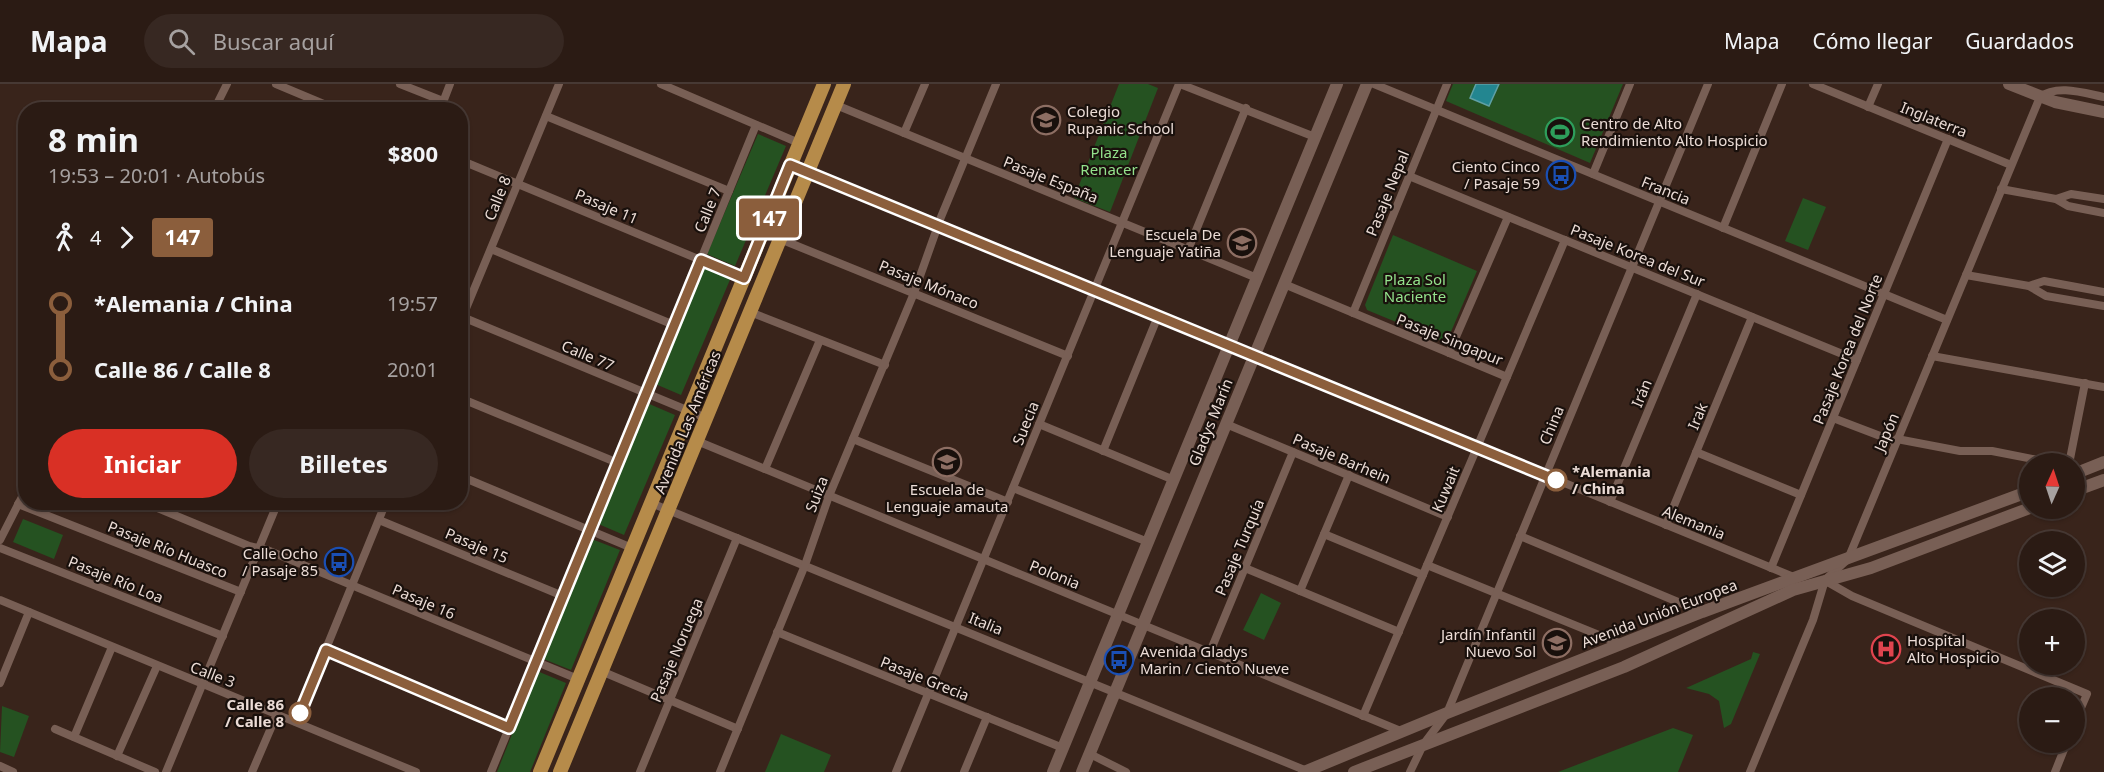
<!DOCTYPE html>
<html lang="es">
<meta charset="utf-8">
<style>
body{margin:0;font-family:"Noto Sans",sans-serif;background:#372822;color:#f1f3f6;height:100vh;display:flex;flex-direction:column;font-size:22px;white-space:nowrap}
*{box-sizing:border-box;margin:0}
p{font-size:20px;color:#a6a1a0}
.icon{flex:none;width:33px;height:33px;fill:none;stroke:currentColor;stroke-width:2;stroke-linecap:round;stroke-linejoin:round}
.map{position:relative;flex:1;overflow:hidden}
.details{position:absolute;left:18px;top:18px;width:450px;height:408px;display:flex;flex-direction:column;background:#2b1b14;border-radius:24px;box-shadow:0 2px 4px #0004,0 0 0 2px #473934}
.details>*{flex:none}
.badge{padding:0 12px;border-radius:4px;font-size:21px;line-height:39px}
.needle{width:39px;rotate:3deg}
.fabs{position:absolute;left:2019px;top:369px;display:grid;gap:12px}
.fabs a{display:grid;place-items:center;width:66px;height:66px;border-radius:50%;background:#2b1b14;box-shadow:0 2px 4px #0004,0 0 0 2px #473934;font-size:30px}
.map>.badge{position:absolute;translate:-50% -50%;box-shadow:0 0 0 3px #fff}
.legs{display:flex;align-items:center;gap:9px;height:66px;padding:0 30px;font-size:20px}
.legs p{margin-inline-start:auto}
.head{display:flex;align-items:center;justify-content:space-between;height:102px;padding:0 30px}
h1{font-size:33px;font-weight:700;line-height:45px}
.button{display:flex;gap:12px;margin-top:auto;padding:12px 30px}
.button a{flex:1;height:69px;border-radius:36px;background:#d93025;color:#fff;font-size:24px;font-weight:700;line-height:69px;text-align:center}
.button a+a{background:#372822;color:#f1f3f6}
ul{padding:0 30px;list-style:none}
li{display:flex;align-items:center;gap:21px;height:66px;font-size:22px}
li i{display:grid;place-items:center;width:9px;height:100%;margin:0 8px;background:currentColor}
li i::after{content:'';width:15px;height:15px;margin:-8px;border:4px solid;border-radius:50%;background:#2b1b14}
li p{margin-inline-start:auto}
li:first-child i{background:linear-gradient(#0000 50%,currentColor 0)}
li:last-child i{background:linear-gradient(currentColor 50%,#0000 0)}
header{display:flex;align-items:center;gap:36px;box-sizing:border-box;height:84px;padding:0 30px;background:#2b1b14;border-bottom:2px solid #473934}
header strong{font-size:28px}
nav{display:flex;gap:33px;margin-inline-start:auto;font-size:21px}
.search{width:420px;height:54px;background:#372822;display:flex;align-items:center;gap:15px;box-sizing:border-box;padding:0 21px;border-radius:33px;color:#a6a1a0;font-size:22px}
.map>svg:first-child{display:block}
</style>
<header>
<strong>Mapa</strong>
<div class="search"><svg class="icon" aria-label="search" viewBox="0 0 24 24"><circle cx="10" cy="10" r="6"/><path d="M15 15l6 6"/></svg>Buscar aquí</div>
<nav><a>Mapa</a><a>Cómo llegar</a><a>Guardados</a></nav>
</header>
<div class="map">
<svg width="2104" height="688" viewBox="0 0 2104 688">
<rect width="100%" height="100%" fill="#39241b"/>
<g fill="#255221">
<path d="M1119,0H1148L1158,4L1110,128L1074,114Z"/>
<path d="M1453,0H1623L1590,79L1446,17Z"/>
<path d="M758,50L786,62L735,182L707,170Z"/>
<path d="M1803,114L1826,123L1808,166L1785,157Z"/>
<path d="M1393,151L1477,187L1447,257H1442L1367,226L1365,221Z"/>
<path d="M704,180L732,191L681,311L653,299Z"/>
<path d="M647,319L675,331L624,451L596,439Z"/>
<path d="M23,435L63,451L54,475L13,458Z"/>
<path d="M589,454L620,466L571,586L541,574Z"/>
<path d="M1261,509L1281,519L1264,556L1243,546Z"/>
<path d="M1753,568L1760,570L1731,640L1724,644L1719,617L1709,610L1686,604L1751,575Z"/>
<path d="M537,587L566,599L530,688H497Z"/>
<path d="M2,622L29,632L14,673L0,668Z"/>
<path d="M1673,644L1693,651L1678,688H1558Z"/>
<path d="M781,650L831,671L824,688H765Z"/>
</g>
<path fill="#238690" stroke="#5fa0a5" stroke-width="1.5" d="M1476,0H1499L1489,22L1470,14Z"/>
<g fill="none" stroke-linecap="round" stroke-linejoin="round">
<g stroke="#785f55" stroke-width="8">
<path d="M276,0L338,26"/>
<path d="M400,0L443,17"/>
<path d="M661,0L799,59"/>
<path d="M1180,0L1315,53"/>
<path d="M1374,0L1947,236"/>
<path d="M1813,0L2011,81"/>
<path d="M836,21L1257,194"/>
<path d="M1868,23L1878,0"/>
<path d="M214,26L227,0"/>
<path d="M440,26L450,0"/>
<path d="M546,32L729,107"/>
<path d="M904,49L925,0"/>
<path d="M460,76L744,194"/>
<path d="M790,81L1796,494"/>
<path d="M1593,90L1630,0"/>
<path d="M1409,92L1857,276"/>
<path d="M2001,105L2056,115L2068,122L2104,129"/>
<path d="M2056,115L2071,110L2104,115"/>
<path d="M1723,144L1782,0"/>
<path d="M780,155L1068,272"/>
<path d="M491,165L674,241"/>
<path d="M1188,166L1246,24"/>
<path d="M1966,191L2029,202L2046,212L2104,222"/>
<path d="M1284,200L1507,293"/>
<path d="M2029,202L2044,197L2104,208"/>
<path d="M750,228L885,281"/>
<path d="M1353,229L1447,0"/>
<path d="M460,232L706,334"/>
<path d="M460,239L559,0"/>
<path d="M1449,269L1508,133"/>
<path d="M1932,272L2104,303"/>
<path d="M460,314L618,379"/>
<path d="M1833,334L1896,358"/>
<path d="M1039,340L1174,396"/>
<path d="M1226,340L1448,433"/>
<path d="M853,355L1008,418"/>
<path d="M1897,355L1960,367H1992L2058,380"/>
<path d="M697,357L1403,648"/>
<path d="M1103,367L1158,232"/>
<path d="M1696,368L1801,411"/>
<path d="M2069,380L2085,299"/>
<path d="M765,385L820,256"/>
<path d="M460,392L632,464"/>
<path d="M1013,404L1148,458"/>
<path d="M143,418L249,462L267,466L578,595"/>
<path d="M1610,418L1697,210"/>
<path d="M651,419L1307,687"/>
<path d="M18,420L241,508"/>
<path d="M379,436L563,512"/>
<path d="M1666,441L1752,233"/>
<path d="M1324,450L1423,491"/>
<path d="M1520,452L1702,528"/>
<path d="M0,456L26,405"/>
<path d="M0,464L223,552"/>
<path d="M1427,481L1621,560"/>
<path d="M1245,484L1399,548"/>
<path d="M1771,484L1948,55"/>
<path d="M1824,496L1852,512L2087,610L2074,640"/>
<path d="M1300,507L1349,391"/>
<path d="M0,516L416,688"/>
<path d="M777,548L1063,664"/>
<path d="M326,566L509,644"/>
<path d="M1210,568L1293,368"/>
<path d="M601,587L738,645"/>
<path d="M0,599L29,528"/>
<path d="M1363,632L1565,156"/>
<path d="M296,638L386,418"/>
<path d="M55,645L155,688"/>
<path d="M74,653L112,563"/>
<path d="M1090,670L1126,688"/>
<path d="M117,672L157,582"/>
<path d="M0,682L13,688"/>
<path d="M166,688L278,418"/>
<path d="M252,688L277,630"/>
<path d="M491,688L756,41"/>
<path d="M640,688L737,454"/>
<path d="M720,688L805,481L829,412L914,209L941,133L996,0"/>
<path d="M896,688L1179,0"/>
<path d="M964,688L987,633"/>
<path d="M1410,688L1423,661L1447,629L1708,0"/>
<path d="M1750,688L1813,536L1825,496L1848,475L2040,13C2057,0 2084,9 2104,13"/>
<path d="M2055,688L2067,658"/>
</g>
<g stroke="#785f55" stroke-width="12">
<path d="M2009,0L2055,18L2104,28"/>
<path d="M2074,390L2104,378"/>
<path d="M2074,407L2104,396"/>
<path d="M1053,688L1337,0"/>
<path d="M1082,688L1367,0"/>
<path d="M1304,688L1447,629L1702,528L2030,407"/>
<path d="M1354,688L1624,583L1793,506L1871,484L2030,424"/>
</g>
<g stroke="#b68b4a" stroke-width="14">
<path d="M540,688L824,0"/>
<path d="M560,688L844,0"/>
</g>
</g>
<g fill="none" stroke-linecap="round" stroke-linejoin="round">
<g stroke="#fff" stroke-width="14">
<path id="line-1" d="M300,629L326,566L509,644L701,176L744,194L790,81L1556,396"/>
</g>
<use href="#line-1" stroke="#8b5e3c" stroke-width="9"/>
</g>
<defs>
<g id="school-ring" transform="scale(1.5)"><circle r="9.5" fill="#19100c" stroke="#8d6e63" stroke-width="1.5"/><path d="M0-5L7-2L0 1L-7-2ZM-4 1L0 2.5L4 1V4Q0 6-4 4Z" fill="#8d6e63"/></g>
<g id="stadium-ring" transform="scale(1.5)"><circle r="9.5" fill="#19100c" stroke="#2e9e5b" stroke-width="1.5"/><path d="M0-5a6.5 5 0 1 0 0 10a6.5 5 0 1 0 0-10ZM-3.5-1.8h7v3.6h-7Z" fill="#2e9e5b"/></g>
<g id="bus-ring" transform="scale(1.5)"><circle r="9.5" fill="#19100c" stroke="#1a4fb4" stroke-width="1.5"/><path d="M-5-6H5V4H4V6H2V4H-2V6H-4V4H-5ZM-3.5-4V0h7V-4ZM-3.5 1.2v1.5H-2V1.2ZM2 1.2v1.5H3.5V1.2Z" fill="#1a4fb4"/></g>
<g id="hospital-ring" transform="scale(1.5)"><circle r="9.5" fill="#19100c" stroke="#e0444e" stroke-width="1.5"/><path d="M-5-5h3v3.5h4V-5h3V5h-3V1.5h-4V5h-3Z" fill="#e0444e"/></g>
</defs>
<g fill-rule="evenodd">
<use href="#school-ring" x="1046" y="36"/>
<use href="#stadium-ring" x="1560" y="48"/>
<use href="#bus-ring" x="1561" y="91"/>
<use href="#school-ring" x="1242" y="159"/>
<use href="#school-ring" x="947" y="378"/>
<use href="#bus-ring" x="339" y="478"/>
<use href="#school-ring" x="1557" y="559"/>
<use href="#hospital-ring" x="1886" y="565"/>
<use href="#bus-ring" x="1119" y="576"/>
</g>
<g fill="#fff" stroke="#8b5e3c" stroke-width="3">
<circle cx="1556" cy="396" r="10"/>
<circle cx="300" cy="629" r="10"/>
</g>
<g text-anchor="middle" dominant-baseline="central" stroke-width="4.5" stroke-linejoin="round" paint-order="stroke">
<g font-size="15" fill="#ebdcd6" stroke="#19100c" text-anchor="start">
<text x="1067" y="27">Colegio<tspan x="1067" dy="17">Rupanic School</tspan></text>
<text x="1581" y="39">Centro de Alto<tspan x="1581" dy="17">Rendimiento Alto Hospicio</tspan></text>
<text x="1540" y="82" text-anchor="end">Ciento Cinco<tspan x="1540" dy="17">/ Pasaje 59</tspan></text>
<text x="1221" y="150" text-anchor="end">Escuela De<tspan x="1221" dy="17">Lenguaje Yatiña</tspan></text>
<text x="947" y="405" text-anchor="middle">Escuela de<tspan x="947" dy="17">Lenguaje amauta</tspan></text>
<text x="318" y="469" text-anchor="end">Calle Ocho<tspan x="318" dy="17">/ Pasaje 85</tspan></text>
<text x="1536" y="550" text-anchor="end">Jardín Infantil<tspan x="1536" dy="17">Nuevo Sol</tspan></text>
<text x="1907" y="556">Hospital<tspan x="1907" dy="17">Alto Hospicio</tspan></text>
<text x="1140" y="567">Avenida Gladys<tspan x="1140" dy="17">Marin / Ciento Nueve</tspan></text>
</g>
<g font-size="15" fill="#ebdcd6" stroke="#19100c">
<text transform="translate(1934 35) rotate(22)">Inglaterra</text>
<text transform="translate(1051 95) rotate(22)">Pasaje España</text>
<text transform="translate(1666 106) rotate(22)">Francia</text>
<text transform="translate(1387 109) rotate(-68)">Pasaje Nepal</text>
<text transform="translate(497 114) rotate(-68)">Calle 8</text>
<text transform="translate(607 122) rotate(23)">Pasaje 11</text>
<text transform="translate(707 126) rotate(-68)">Calle 7</text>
<text transform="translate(1638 171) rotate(22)">Pasaje Korea del Sur</text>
<text transform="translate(929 200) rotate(22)">Pasaje Mónaco</text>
<text transform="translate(1450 255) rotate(22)">Pasaje Singapur</text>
<text transform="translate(1847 265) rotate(-68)">Pasaje Korea del Norte</text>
<text transform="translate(588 271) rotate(23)">Calle 77</text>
<text transform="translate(1641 309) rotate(-67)">Irán</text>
<text transform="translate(1697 332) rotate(-67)">Irak</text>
<text transform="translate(687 338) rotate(-68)">Avenida Las Américas</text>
<text transform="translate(1210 338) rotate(-68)">Gladys Marín</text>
<text transform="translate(1025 339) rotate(-68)">Suecia</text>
<text transform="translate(1551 341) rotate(-67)">China</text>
<text transform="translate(1886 348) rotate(-67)">Japón</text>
<text transform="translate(1342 374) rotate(23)">Pasaje Barhein</text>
<text transform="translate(1445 405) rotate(-67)">Kuwait</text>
<text transform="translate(816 410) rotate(-69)">Suiza</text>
<text transform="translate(1694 438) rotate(22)">Alemania</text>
<text transform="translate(477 461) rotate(23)">Pasaje 15</text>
<text transform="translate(1239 463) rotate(-67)">Pasaje Turquía</text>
<text transform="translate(168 465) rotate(22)">Pasaje Río Huasco</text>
<text transform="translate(1055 490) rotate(22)">Polonia</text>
<text transform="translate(116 495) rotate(22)">Pasaje Río Loa</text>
<text transform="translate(424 517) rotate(23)">Pasaje 16</text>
<text transform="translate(1659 529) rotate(-21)">Avenida Unión Europea</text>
<text transform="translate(986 539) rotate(22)">Italia</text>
<text transform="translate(676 566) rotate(-67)">Pasaje Noruega</text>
<text transform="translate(213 590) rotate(21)">Calle 3</text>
<text transform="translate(925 594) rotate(22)">Pasaje Grecia</text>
</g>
<g font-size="15" fill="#94e28c" stroke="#19100c">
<text x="1109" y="68">Plaza<tspan x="1109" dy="17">Renacer</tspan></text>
<text x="1415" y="195">Plaza Sol<tspan x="1415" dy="17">Naciente</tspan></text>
</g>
<g font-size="15" font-weight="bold" fill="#ebdcd6" stroke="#19100c" text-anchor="start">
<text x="1572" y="387">*Alemania<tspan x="1572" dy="17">/ China</tspan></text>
<text x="284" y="620" text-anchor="end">Calle 86<tspan x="284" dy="17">/ Calle 8</tspan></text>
</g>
</g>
</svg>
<div class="fabs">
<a><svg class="needle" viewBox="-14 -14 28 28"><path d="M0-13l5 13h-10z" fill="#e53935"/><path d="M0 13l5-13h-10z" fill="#a6a1a0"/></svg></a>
<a><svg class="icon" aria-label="layers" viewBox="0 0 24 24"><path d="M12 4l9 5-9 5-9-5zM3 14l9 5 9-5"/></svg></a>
<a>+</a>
<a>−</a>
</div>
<b class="badge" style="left:769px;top:134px;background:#8b5e3c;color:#fff">147</b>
<section class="details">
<div class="head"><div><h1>8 min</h1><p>19:53 – 20:01 · Autobús</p></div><b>$800</b></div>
<div class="legs"><svg class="icon" aria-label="walk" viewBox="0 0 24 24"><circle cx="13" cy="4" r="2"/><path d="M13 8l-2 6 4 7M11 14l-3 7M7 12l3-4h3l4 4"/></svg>4<svg class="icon" aria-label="forward" viewBox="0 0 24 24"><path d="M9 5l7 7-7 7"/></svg><b class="badge" style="background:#8b5e3c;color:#fff">147</b></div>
<ul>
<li><i style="color:#8b5e3c"></i><b>*Alemania / China</b><p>19:57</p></li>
<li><i style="color:#8b5e3c"></i><b>Calle 86 / Calle 8</b><p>20:01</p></li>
</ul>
<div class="button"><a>Iniciar</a><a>Billetes</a></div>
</section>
</div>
